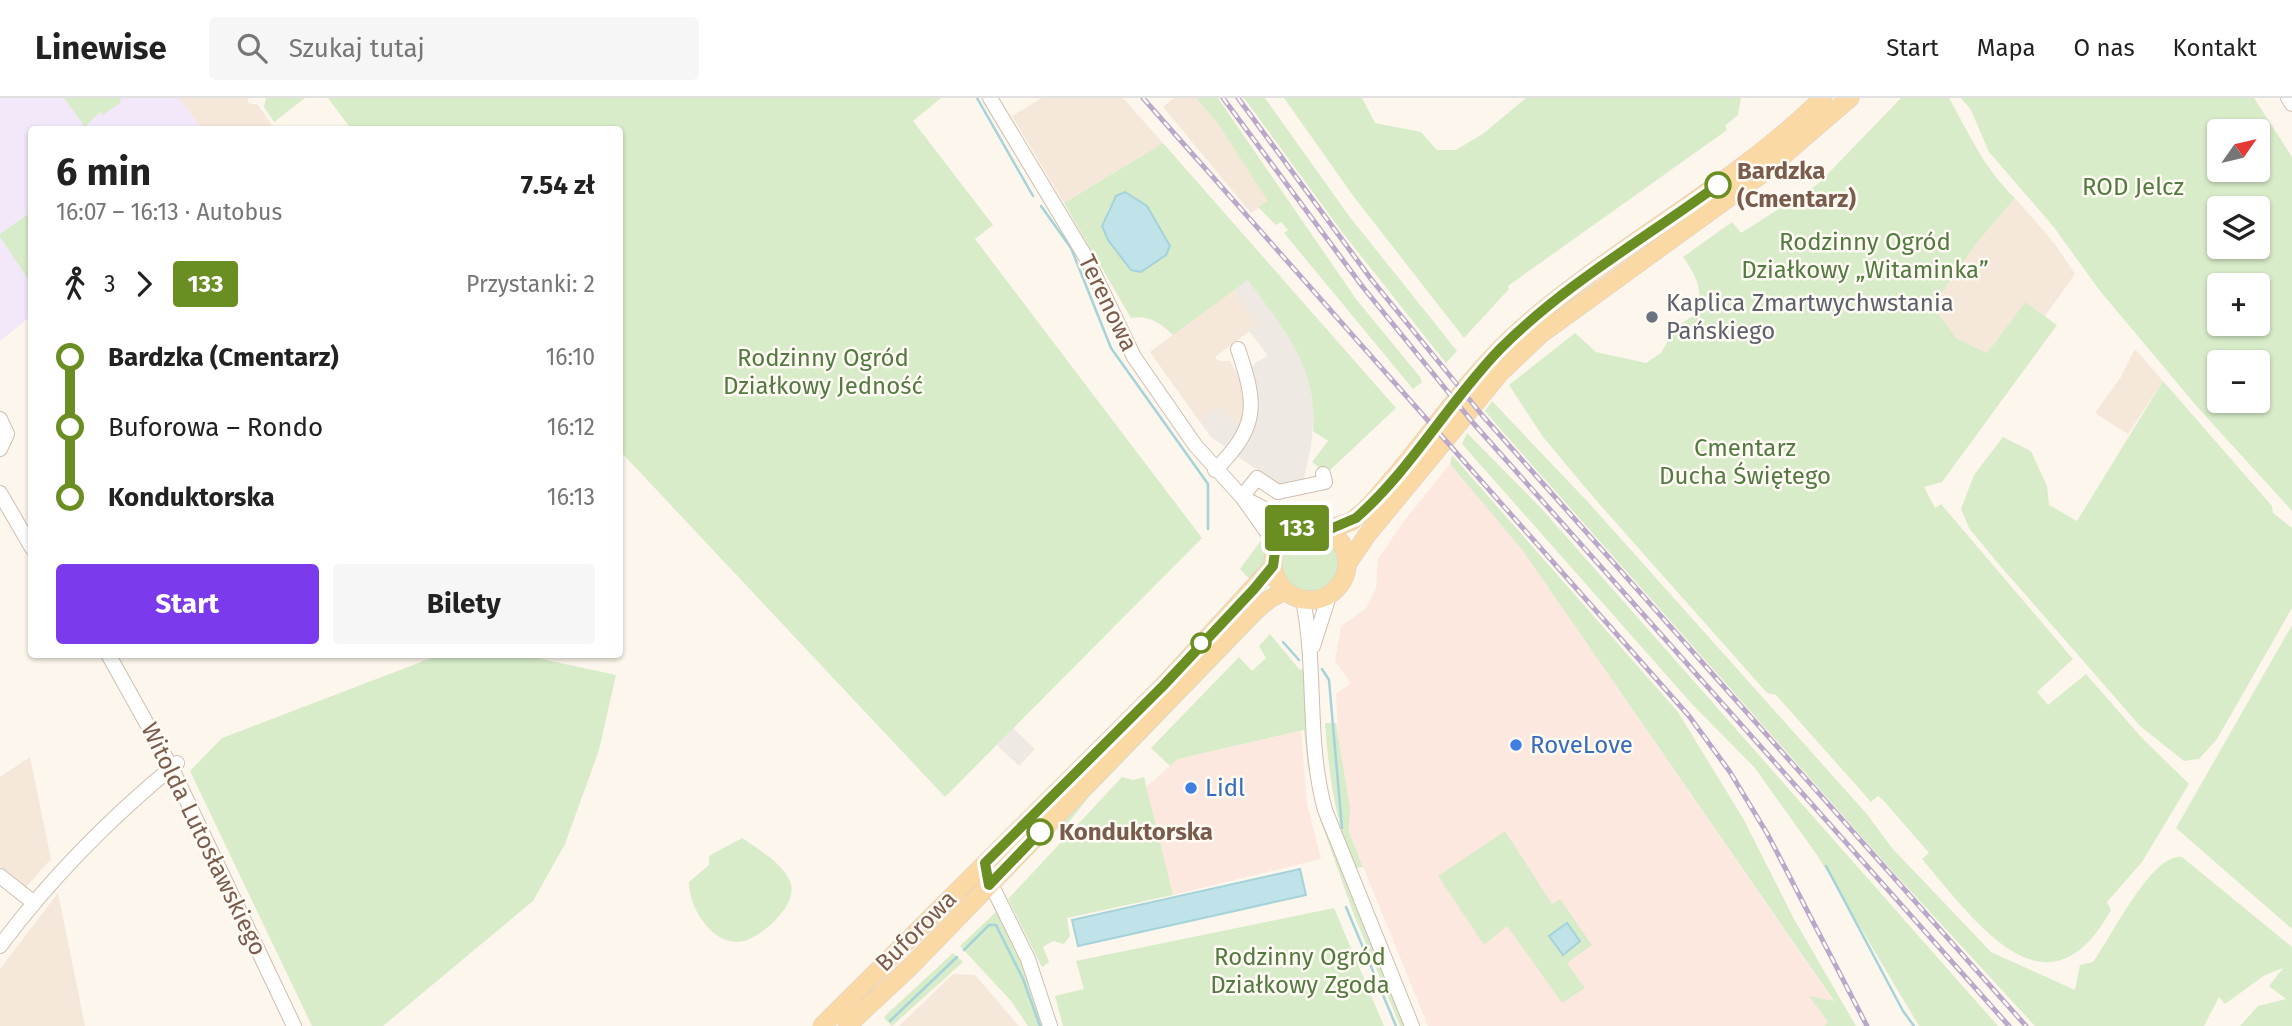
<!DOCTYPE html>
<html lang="pl">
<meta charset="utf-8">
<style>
body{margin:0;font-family:"Fira Sans",sans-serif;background:#f6f6f6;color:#222;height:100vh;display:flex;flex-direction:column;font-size:26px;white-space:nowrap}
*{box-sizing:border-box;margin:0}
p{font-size:23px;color:#767676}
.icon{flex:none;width:38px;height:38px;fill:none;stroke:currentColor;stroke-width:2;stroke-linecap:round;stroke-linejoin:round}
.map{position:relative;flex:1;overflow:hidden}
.sheet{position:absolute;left:28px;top:28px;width:595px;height:532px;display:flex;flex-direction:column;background:#fff;border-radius:7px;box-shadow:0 2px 5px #0004}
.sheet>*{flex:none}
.badge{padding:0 14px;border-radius:5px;font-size:24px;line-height:46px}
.needle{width:46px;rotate:56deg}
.fabs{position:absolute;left:2207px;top:21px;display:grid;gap:14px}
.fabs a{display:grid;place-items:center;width:63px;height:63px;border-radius:7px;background:#fff;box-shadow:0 2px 5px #0004;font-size:35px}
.map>.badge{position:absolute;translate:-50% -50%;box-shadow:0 0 0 4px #fff}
.legs{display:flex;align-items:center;gap:10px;height:77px;padding:0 28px;font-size:23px}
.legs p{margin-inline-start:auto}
.summary{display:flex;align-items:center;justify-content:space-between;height:119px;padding:0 28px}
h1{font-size:38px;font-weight:700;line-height:52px}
.cta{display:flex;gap:14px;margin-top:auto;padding:14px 28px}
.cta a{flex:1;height:80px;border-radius:7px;background:#7c3aed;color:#fff;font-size:28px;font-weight:700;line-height:80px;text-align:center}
.cta a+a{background:#f6f6f6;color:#222}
ul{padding:0 28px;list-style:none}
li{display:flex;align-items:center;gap:24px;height:70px;font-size:26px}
li i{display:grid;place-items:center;width:10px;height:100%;margin:0 9px;background:currentColor}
li i::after{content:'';width:18px;height:18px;margin:-9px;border:5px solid;border-radius:50%;background:#fff}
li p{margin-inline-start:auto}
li:first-child i{background:linear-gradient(#0000 50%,currentColor 0)}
li:last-child i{background:linear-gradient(currentColor 50%,#0000 0)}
header{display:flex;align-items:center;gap:42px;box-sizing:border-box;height:98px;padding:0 35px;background:#fff;border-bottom:2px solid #e0e0e0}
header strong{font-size:33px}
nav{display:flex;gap:38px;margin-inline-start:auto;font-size:24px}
.search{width:490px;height:63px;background:#f6f6f6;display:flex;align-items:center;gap:18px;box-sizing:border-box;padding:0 24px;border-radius:7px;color:#767676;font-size:26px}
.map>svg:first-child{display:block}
</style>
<header>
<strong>Linewise</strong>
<div class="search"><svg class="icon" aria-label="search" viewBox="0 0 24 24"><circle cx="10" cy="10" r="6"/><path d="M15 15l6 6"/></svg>Szukaj tutaj</div>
<nav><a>Start</a><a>Mapa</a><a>O nas</a><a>Kontakt</a></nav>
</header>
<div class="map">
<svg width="2292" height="928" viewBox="0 0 2292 928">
<rect width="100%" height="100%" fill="#fdf6ec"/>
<g fill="#f5e8da">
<path d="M179,0H248V5L258,7L272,27L266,31H202Z"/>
<path d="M1042,0H1123L1163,45L1064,105L1012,18Z"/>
<path d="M1174,0H1196L1218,26L1269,103L1251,115L1163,9Z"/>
<path d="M2015,100L2055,146L2075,176L2045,218L2025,204L1987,255L1956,240L1933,208L1975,147Z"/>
<path d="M1233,192L1259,226L1215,259L1219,263H1230L1242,285L1246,308L1240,330L1218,308L1200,324L1150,254Z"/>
<path d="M2135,251L2163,283L2128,336L2095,315L2121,279Z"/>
<path d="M30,659L51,761L26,789L0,768V679Z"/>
<path d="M58,795L85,928H0V871Z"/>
<path d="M953,876L975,877L1019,928H899Z"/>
</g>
<g fill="#fde8e0">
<path d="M1450,366L1523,453L1834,904L1847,928H1428L1349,734L1350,709L1338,637L1336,596L1351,585L1335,563L1341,528L1365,511L1376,491L1378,461L1404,423Z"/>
<path d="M1301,633L1307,706L1321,761L1173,797L1146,689L1178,661Z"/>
</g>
<g fill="#efe9e4">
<path d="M1248,181L1294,243L1308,278L1314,312L1311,349L1303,385L1282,389L1237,358L1255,330L1257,321L1259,305L1251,272L1255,265L1268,258L1249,233L1258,226L1233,192Z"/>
<path d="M1218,308L1240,330L1227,350L1211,339L1200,324Z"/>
<path d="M1013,630L1035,651L1019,668L997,647Z"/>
</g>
<path fill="#f3e8fa" d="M0,0H179L202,31L32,32L31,218L0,243Z"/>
<g fill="#d8ecc9" fill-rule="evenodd">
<path d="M64,0H121L120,5L103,17L100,14L85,29Z"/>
<path d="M266,0H305L274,24L264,9Z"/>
<path d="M328,0H941L913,23L993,127L975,141L1202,440L945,699L620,353V32L351,31Z"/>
<path d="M1196,0H1218L1356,201L1420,279L1422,284L1413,291L1284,135L1288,132L1281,124L1276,127L1258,109L1268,103L1218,26Z"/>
<path d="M1244,0H1265L1349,118L1457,253L1446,265L1342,134Z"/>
<path d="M1284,0H1362L1375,25L1421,34L1437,52H1456L1484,35L1526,0H1741L1738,17L1725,28L1727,32L1508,188L1509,191L1464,240L1354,99Z"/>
<path d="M1901,0H1949C1970,37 1983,69 2015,100L1975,147L1933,208L1956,240L1987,255L2025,204L2057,227L1942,384L1924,389L1935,410L1941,406L2073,561L2037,594L2048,607L2086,576L2141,639L2189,686L2142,764L2107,804L2111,812C2047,928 1975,823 1922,761L1929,755L1884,703L1878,698L1871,704L1776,597L1767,595L1594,400L1543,339L1509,287L1575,235L1596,254L1646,265L1661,255L1675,230L1697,215C1703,191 1697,179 1683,159L1732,124L1741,135L1818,86Z"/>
<path d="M1961,0H2254L2292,59V413L2199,311L2100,193L2053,128L1989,54L1971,12ZM2219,33H2258V72H2219ZM2219,110H2258V149H2219ZM2258,187V226H2219V187ZM2219,264H2258V303H2219Z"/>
<path d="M1163,45L1396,310L1327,375L1312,364L1328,343L1313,333C1318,269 1284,231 1248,182L1173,237C1160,225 1149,217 1131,220L1064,105ZM1116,98L1131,172L1117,152L1107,113Z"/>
<path d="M31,114V185L0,139V136Z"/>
<path d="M2163,283L2272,408L2273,415L2292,430V510L2217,641L2199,661L2184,663L2140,628L1996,463L1969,430L1961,411L1974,377L2003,339L2031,353L2047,388L2049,407L2077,423Z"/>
<path d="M1492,303L1588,404L1866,715L1892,750L1991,854L2075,892L2080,867L2093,864C2110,842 2151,755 2182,759L2292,849V928H2240L2258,908L2286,901L2269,888L2283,870L2265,877L2225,906L2219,899L2204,928H2035L1894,775L1502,333L1485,313Z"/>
<path d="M1467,335L1541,410L1998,928H1919L1819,760L1755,670L1691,605L1462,346Z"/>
<path d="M1452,357L1678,614L1744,722L1794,821L1856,928H1824L1828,924L1809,898L1834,903L1523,453L1450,366Z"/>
<path d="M1265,437C1271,456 1263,470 1252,484L1240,471Z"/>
<circle cx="1311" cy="466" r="29"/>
<path d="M1263,514L1266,516L1089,699L1064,730L1061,727L1072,711Z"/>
<path d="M2292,527V831L2176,730Z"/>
<path d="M1270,536L1299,571L1304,572L1312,670L1308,671L1304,632L1178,661L1170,668L1151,650L1239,559L1252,573L1266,560L1259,548Z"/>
<path d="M442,556L523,557L616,577L599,652L565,746L533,803L383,928H312L190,673L222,640Z"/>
<path d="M1325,625H1336L1350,709L1349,734L1363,769L1356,770C1334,723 1329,676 1325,625Z"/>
<path d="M1122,679L1133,682L1144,679L1173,797L1067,820L1070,838L1064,846L1053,843L1043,849L1049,864L1042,869L1008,801Z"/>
<path d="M1320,721L1324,722L1407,928H1400L1354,817Z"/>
<path d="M1505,733L1552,806L1560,801L1592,847L1567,865L1585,890L1562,905L1507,828L1484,847L1438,778Z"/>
<path d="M742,740C757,750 782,765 790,783C799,805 768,832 750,841C717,856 688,811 689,784L709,767V758Z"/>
<path d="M1334,810L1384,928H1063L1055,898L1084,891L1076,863Z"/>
<path d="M997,813L1027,875L1044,928H1028L1011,903L960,848Z"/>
<path d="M953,855L963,864L892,928L884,920L886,917Z"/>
</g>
<g fill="#bfe3e8" stroke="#a5d3da" stroke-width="2">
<path d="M1125,94L1147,108L1170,148L1166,157L1141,174L1131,172L1108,142L1102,128L1116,98Z"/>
<path d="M1300,771L1306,797L1078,848L1072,822Z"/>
<path d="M1567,825L1580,843L1563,857L1549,838Z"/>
</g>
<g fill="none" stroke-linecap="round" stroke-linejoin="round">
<g stroke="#a5d3da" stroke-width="2.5">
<path d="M977,0L1033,98"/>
<path d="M1041,108L1071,150L1111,250L1208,386V431"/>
<path d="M1283,544L1299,562"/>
<path d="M1322,571L1329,582L1342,730"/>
<path d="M1826,768L1903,913L1914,928"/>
<path d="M1346,809L1396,928"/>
<path d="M964,852L989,827H996L1023,881L1040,928"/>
<path d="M890,923L957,859"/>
</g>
<g stroke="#d1beb0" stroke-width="16">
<g id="minor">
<path d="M990,0L1087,161L1134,259L1195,347L1242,399L1277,448"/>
<path d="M2288,0L2292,6"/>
<path d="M0,321L7,336L0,351"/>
<path d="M1215,372C1259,328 1257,307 1238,251"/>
<path d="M0,395L32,450"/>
<path d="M1242,399L1257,380L1278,394L1325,384L1323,376"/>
<path d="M1249,403L1300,429"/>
<path d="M1303,502C1317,571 1306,643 1325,712L1412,928"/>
<path d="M1313,548L1329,498"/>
<path d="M108,556L171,669L294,928"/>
<path d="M0,778L33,804"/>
<path d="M988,780L1028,861L1050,928"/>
<path d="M0,848C52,778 110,720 177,665"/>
</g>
</g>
<g stroke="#dad1cd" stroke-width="19">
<g id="major">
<circle cx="1310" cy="465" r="37"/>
<path d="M1328,432L1352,423L1365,412C1421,354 1462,283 1522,230C1617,147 1732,89 1823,0"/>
<path d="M1348,465L1367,437L1501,274L1541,236L1763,75L1850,0"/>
<path d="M822,928L1163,588L1273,468"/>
<path d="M847,928L911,868L1256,512L1271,500L1285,493"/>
</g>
</g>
<use href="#minor" stroke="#fff" stroke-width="14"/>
<use href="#major" stroke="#fbd9a5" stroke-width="18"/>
<g stroke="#b9a8c9" stroke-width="5">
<g id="rail">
<path d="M1143,0L1689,618L1730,674L1768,737L1867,928"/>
<path d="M1223,0L1362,188L1474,326L2009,928"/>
<path d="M1238,0L1371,181L1482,317L2026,928"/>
</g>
</g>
<use href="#rail" stroke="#fffaf3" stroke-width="2.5" stroke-dasharray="8" stroke-linecap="butt"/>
</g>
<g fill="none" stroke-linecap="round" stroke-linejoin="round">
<g stroke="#fff" stroke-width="16">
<path id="line-1" d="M1040,734L989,787L985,765L1163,588L1254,491L1273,468L1275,454L1285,438L1300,429L1310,428L1328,432L1356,420C1411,372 1449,303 1501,250C1564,187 1645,140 1718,87"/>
</g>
<use href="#line-1" stroke="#6b8e23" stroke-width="10"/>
</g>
<g fill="#fff" stroke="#6b8e23" stroke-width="3.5">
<circle cx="1718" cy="87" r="12"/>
<circle cx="1201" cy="545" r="9"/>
<circle cx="1040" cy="734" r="12"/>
</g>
<circle fill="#6b7280" stroke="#fffaf3" stroke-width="2.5" cx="1652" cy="219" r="7"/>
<g fill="#3f7fe0" stroke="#fffaf3" stroke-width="2.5">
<circle cx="1516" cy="647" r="7"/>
<circle cx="1191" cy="690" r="7"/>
</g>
<g text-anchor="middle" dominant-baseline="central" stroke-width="5" stroke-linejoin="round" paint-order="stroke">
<g font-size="24" font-weight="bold" fill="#7a5c4d" stroke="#fffaf3" text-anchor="start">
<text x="1737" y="73">Bardzka<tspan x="1737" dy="28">(Cmentarz)</tspan></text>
<text x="1059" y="734">Konduktorska</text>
</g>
<g font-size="24" fill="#537a41" stroke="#fffaf3">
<text x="2133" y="89">ROD Jelcz</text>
<text x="1865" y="144">Rodzinny Ogród<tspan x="1865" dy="28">Działkowy „Witaminka”</tspan></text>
<text x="823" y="260">Rodzinny Ogród<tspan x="823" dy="28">Działkowy Jedność</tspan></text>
<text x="1745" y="350">Cmentarz<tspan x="1745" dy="28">Ducha Świętego</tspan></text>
<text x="1300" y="859">Rodzinny Ogród<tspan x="1300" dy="28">Działkowy Zgoda</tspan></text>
</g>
<g font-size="24" fill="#7a5c4d" stroke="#fffaf3">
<text transform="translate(1108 205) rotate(64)">Terenowa</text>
<text transform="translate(204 741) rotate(64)">Witolda Lutosławskiego</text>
<text transform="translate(916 833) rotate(-45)">Buforowa</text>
</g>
<g font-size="24" fill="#5b616d" stroke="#fffaf3" text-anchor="start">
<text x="1666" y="205">Kaplica Zmartwychwstania<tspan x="1666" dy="28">Pańskiego</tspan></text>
</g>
<g font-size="24" fill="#366cbe" stroke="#fffaf3" text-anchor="start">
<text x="1530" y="647">RoveLove</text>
<text x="1205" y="690">Lidl</text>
</g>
</g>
</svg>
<div class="fabs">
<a><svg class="needle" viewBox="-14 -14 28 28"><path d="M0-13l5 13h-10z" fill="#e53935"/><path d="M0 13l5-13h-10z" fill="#767676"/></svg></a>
<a><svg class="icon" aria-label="layers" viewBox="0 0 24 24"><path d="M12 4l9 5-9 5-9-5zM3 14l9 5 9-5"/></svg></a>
<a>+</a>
<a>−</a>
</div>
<b class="badge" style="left:1297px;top:430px;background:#6b8e23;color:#fff">133</b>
<section class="sheet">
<div class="summary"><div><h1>6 min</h1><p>16:07 – 16:13 · Autobus</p></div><b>7.54 zł</b></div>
<div class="legs"><svg class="icon" aria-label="walk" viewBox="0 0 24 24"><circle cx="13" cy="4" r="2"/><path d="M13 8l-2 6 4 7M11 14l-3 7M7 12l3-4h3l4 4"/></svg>3<svg class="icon" aria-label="forward" viewBox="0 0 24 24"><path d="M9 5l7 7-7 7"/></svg><b class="badge" style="background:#6b8e23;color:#fff">133</b><p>Przystanki: 2</p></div>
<ul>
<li><i style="color:#6b8e23"></i><b>Bardzka (Cmentarz)</b><p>16:10</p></li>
<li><i style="color:#6b8e23"></i><span>Buforowa – Rondo</span><p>16:12</p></li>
<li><i style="color:#6b8e23"></i><b>Konduktorska</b><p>16:13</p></li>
</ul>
<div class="cta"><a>Start</a><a>Bilety</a></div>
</section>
</div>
